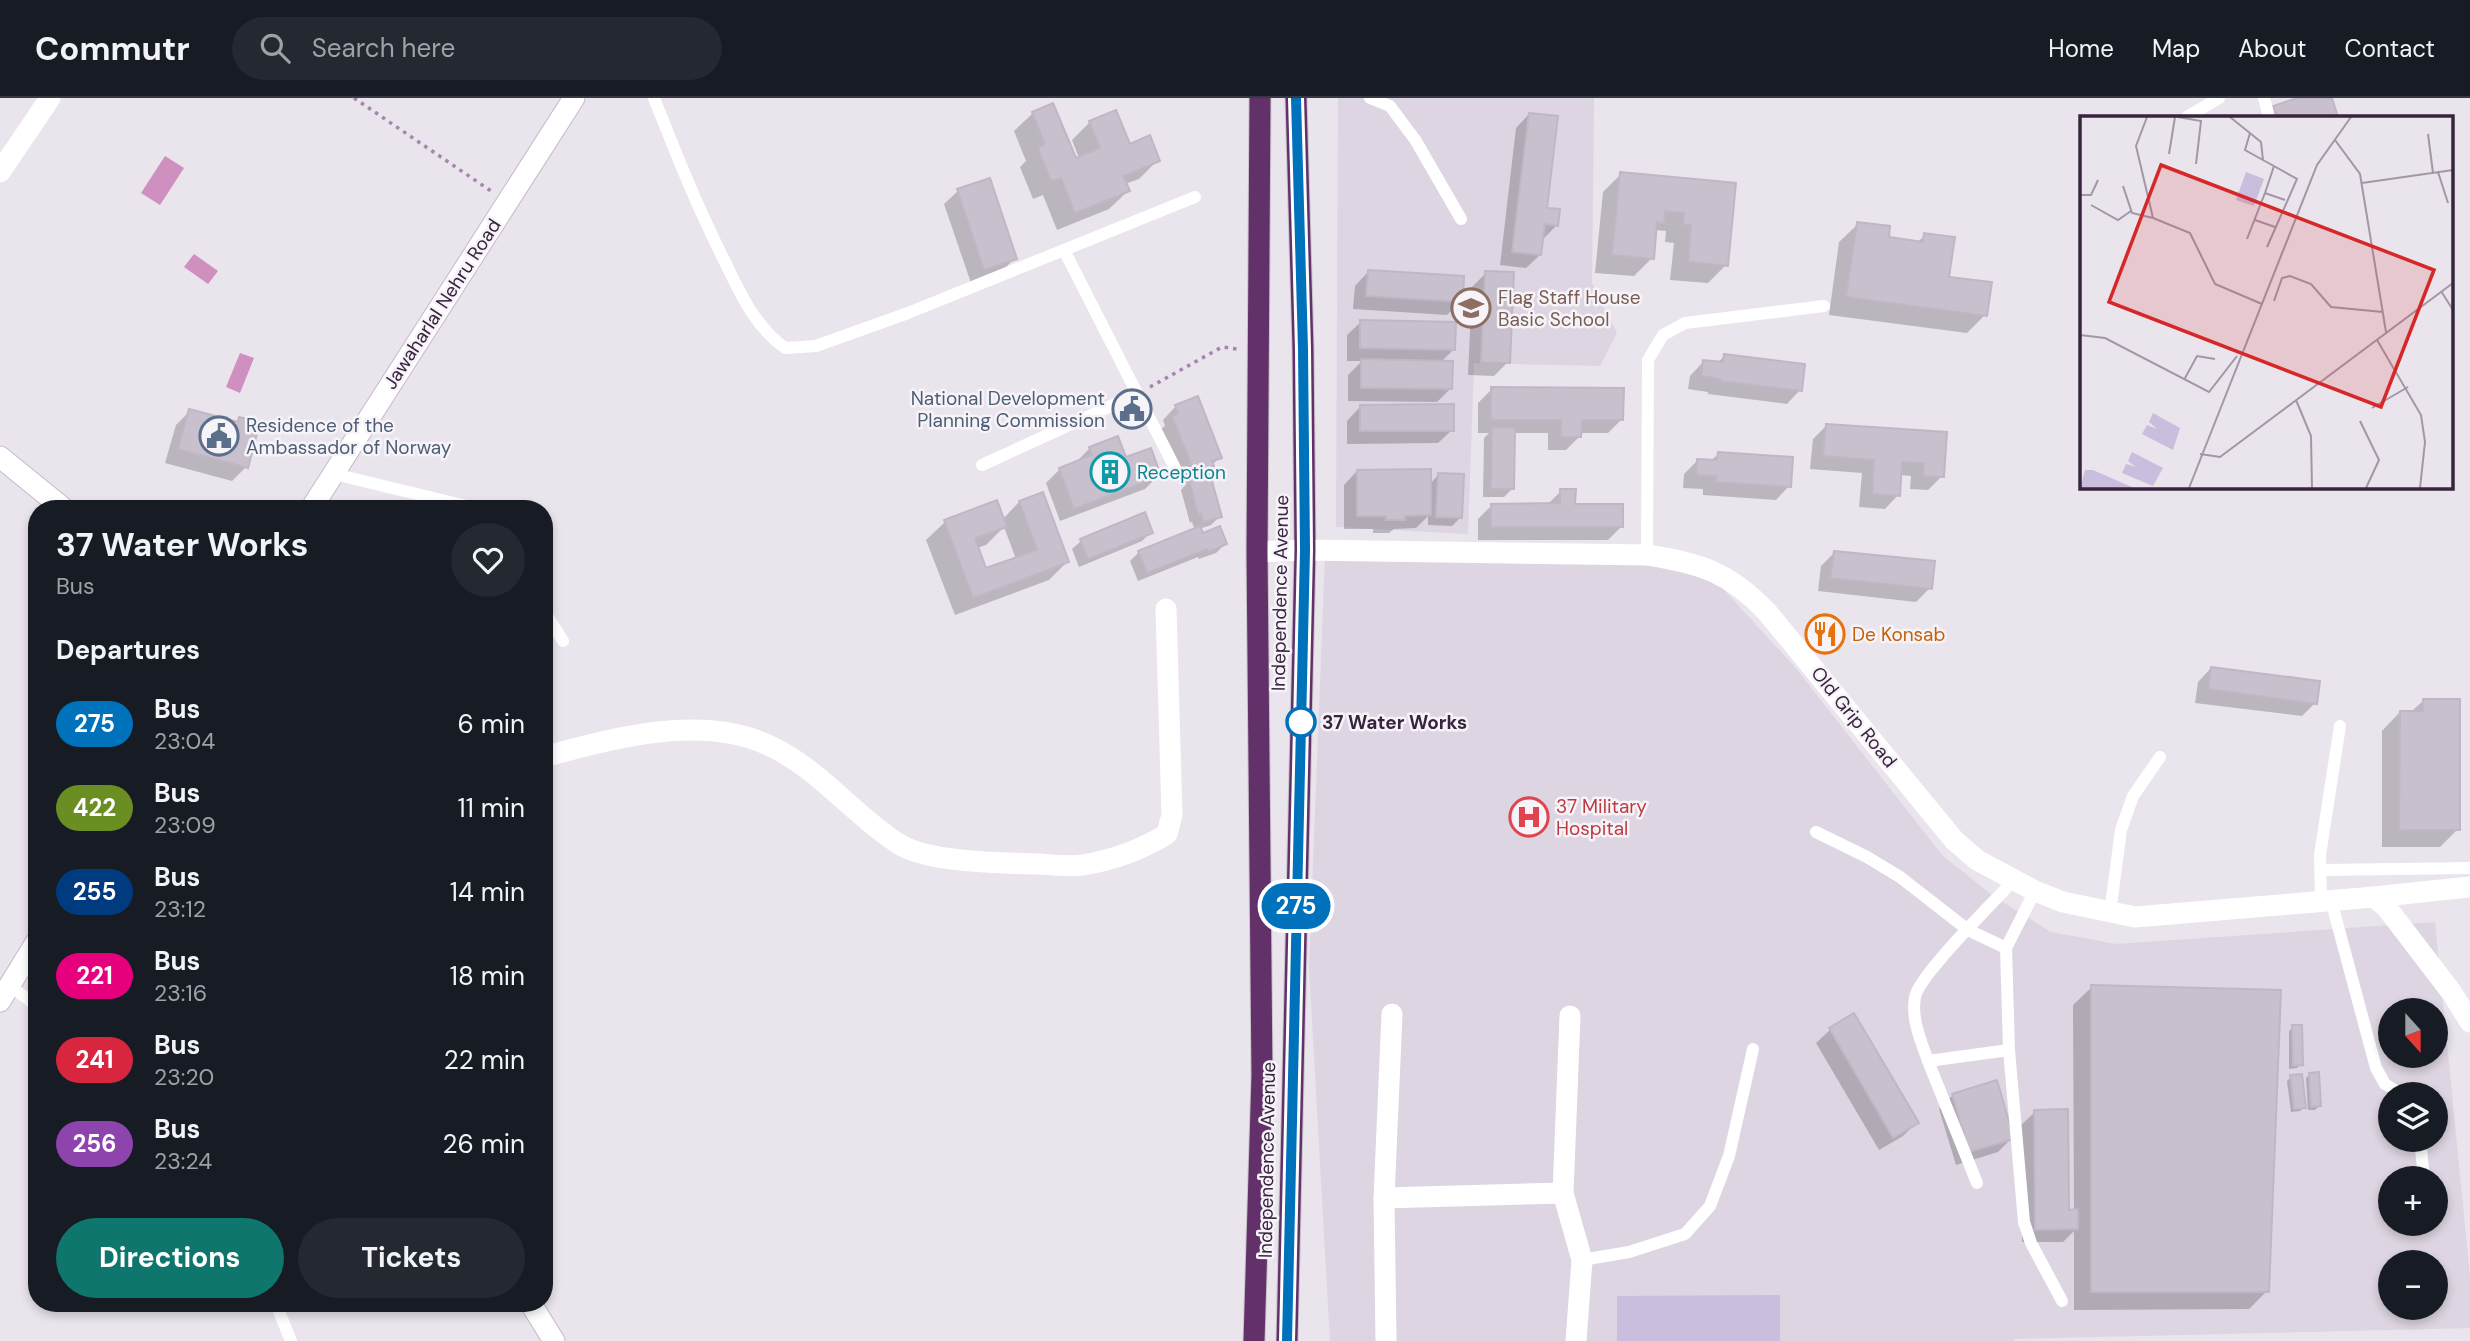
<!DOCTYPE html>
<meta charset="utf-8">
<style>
body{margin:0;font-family:"DM Sans",sans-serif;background:#242831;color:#f1f3f6;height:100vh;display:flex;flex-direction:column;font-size:26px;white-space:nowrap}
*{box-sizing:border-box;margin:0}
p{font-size:23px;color:#9ea1a6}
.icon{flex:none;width:38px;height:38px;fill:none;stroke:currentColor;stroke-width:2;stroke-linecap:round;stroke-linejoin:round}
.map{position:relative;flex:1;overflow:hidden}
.side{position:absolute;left:28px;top:402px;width:525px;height:812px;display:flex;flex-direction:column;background:#171b24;border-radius:28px;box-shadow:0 4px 10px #0003}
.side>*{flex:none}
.badge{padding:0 14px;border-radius:23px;font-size:24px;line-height:46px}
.needle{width:46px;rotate:159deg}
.fabs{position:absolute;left:2378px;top:900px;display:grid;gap:14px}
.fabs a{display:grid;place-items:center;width:70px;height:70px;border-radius:50%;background:#171b24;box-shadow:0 4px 10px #0003;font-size:35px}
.map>.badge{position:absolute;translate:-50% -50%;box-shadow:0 0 0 4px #fff}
h2{padding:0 28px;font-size:26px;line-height:63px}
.round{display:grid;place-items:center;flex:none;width:74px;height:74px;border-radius:37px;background:#242831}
.summary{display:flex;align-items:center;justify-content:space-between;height:119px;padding:0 28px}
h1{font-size:33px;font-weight:700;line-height:52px}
.button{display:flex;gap:14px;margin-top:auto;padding:14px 28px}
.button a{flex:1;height:80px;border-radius:42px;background:#0f766e;color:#fff;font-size:28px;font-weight:700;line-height:80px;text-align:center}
.button a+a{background:#242831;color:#f1f3f6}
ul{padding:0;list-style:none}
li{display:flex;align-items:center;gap:21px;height:84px;padding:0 28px}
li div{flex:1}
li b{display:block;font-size:26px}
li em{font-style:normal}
li .badge{min-width:77px;font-weight:700;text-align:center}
header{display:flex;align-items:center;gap:42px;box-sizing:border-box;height:98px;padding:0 35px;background:#171b24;border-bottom:2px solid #363941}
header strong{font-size:33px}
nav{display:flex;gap:38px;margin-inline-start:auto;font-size:24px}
.search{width:490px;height:63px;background:#242831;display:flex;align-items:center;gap:18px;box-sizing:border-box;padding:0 24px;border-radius:38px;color:#9ea1a6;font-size:26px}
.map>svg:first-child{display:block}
</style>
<header>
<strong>Commutr</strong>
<div class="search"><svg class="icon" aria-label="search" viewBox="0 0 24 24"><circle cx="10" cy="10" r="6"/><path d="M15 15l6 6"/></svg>Search here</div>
<nav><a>Home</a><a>Map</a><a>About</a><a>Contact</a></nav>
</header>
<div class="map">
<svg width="2470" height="1243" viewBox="0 0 2470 1243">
<rect width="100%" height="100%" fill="#eae4ed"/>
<g fill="#ddd5e1" fill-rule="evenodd">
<path d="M1338,0H1594L1592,185L1617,235L1600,268L1474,265L1468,436L1336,429Z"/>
<path d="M1325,458L1650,463L1713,480L1795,569L1942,757L1993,798L2051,834L2116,846L2435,824L2470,1178V1230L2014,1241L2015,1243H1330L1309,868ZM2390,912H2436V957H2390ZM2390,996H2436V1041H2390ZM2390,1080H2436V1125H2390ZM2390,1164H2436V1209H2390Z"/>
</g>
<path fill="#c9bedd" d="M1780,1197V1243H1617V1198Z"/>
<g fill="#cf8fbf">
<path d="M165,58L184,70L160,107L141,95Z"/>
<path d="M194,156L218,173L208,186L184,169Z"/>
<path d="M240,255L254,260L240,295L226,289Z"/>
</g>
<g fill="#0003" fill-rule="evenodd">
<path d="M2303,0H2330L2336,19H2264L2274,9Z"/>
<path d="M1033,15L1075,62L1079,60L1072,42L1090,24L1158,62L1139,81L1125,86L1128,93L1109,111L1057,132L1043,97L1033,101L1020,69L1026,63L1014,33Z"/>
<path d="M1529,16L1545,111L1557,127L1543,141L1540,157L1526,170L1500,167L1516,30Z"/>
<path d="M1621,76L1734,87L1726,167L1708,185L1670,182L1674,145L1665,144L1666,133L1655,132L1652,160L1634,178L1595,175L1603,94Z"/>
<path d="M958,93L1015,160L1001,174L971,185L944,106Z"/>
<path d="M1858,126L1887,141L1917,145L1925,137L1947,180L1985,217L1967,235L1829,217L1839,144Z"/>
<path d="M1368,174L1461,203L1447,217L1353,211L1355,188Z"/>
<path d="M1486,175L1508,264L1494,278L1468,277L1472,189Z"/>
<path d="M1361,224L1454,251L1440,265L1450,291L1437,304L1348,303V277L1362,263H1347V237Z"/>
<path d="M1725,258L1800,292L1787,306L1708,296V294L1688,291L1690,278L1703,264L1717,265Z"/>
<path d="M1492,291L1622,321L1608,335H1580V338L1566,352H1548V335H1513V390L1504,399H1483L1484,340L1489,335H1478V305Z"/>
<path d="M1176,308L1220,359L1199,381L1220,418L1211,427L1199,431L1202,437L1225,446L1216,455L1199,461L1198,459L1138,483L1130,463L1139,454L1195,432L1192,424L1190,425L1181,392L1187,385L1181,388L1159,333L1165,328L1163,322Z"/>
<path d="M1360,309L1452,332L1438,345L1347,346V323Z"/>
<path d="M190,313L235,325L240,321L246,369L232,383L165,365L176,327Z"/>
<path d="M1826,328L1945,336L1942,378L1928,392L1910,391L1911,378L1900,377L1898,397L1885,411L1859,409L1862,375L1810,371L1813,341Z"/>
<path d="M1090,350L1125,362L1159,377L1145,391L1060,423L1046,385L1060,371L1076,364Z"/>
<path d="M1718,356L1789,388L1776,402L1703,397V391L1683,390L1684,376L1697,363H1711Z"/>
<path d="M1357,373L1430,386L1438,377L1461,419L1452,428L1428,427V418L1416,430L1394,431L1389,435H1373V431H1344V387Z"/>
<path d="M1561,393L1574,408L1622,428L1608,442H1478V421L1492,407H1547Z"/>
<path d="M1042,396L1067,464L1049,482L955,517L926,442L945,424L996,405L1002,422L1019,404ZM1004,429L1016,461L985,473L977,450L986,447Z"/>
<path d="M1144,417L1151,434L1142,443L1079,469L1072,451L1081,443Z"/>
<path d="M1834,455L1930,490L1916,504L1818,493L1821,468Z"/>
<path d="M2211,570L2315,605L2302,618L2195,605L2198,584Z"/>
<path d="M2423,603L2458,731L2440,749H2382V633L2400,614H2411Z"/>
<path d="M2092,889L2267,1193L2249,1211L2074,1212V1133L2063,1144H2022L2021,1027L2035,1014L2067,1113H2074L2073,907Z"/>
<path d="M1854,917L1916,1025L1903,1038L1879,1052L1816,945L1830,932Z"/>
<path d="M2293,929L2301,966L2297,970L2289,971V933Z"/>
<path d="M2310,976L2319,1008L2315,1012H2308L2306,980Z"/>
<path d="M2291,979L2304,1009L2300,1013L2291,1014L2287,983Z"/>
<path d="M1953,997L2012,1040L1998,1054L1956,1067L1939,1011Z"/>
</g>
<g fill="#c9c0cd" stroke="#c1b6c6" stroke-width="2">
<path d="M2297,0H2332L2338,19H2277L2273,8Z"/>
<path d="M1053,5L1076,60L1100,50L1089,23L1116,12L1130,46L1150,37L1160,63L1123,78L1130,93L1075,115L1061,80L1051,83L1038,50L1045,46L1032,14Z"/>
<path d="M1529,15L1558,18L1547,110L1560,111L1558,128L1545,126L1541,157L1512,154Z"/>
<path d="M1620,74L1736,85L1728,168L1688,164L1691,127H1683L1684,115L1665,113L1664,125L1657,124L1654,161L1612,157Z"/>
<path d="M990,80L1017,161L984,172L957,91Z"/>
<path d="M1857,124L1890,128L1889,139L1923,144L1924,135L1955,139L1949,179L1992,184L1987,218L1846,199Z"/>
<path d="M1368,172L1464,178L1463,204L1366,198Z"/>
<path d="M1485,173L1514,174L1510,265L1481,264Z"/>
<path d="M1360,222L1456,224L1455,252L1360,250Z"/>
<path d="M1724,256L1805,266L1802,293L1721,283V281L1701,278L1703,262L1723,264Z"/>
<path d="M1361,261L1453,263L1452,291L1361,290Z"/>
<path d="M1491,289L1624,290L1623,322H1582L1581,339H1561V322H1491Z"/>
<path d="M1198,298L1222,360L1212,363L1214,368L1195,376L1172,318L1178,315L1175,307Z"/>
<path d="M1454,306V333H1360V307Z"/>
<path d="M189,311L238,324L239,319L260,324L248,370L178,351Z"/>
<path d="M1826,326L1947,334L1944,379L1923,378L1924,365L1902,364L1900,398L1872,396L1874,362L1823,358Z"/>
<path d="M1492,329L1515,330L1514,391H1491Z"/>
<path d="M1118,338L1126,359L1151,350L1161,378L1074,411L1059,370L1092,357L1089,349Z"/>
<path d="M1718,354L1793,359L1791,389L1716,384V378L1696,377L1697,361L1717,362Z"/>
<path d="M1431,371V417L1405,418V422H1386V418H1357V372Z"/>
<path d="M1438,375L1464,376L1462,420L1436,419Z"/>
<path d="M1210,376L1222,419L1203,424L1201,416L1198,417L1189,382Z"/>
<path d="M1560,391H1576L1575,406H1623V429H1491V406L1560,405Z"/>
<path d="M1043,394L1069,464L973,500L944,422L997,402L1007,429L975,440L986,470L1037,452L1019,403Z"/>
<path d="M1145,414L1153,435L1088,461L1080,441Z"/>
<path d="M1200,428L1203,435L1220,428L1227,446L1208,454L1207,451L1147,475L1138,453Z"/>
<path d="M1834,453L1935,463L1932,491L1830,480Z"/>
<path d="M2211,569L2320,583L2317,606L2208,591Z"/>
<path d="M2423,601H2460V732H2399L2400,613H2423Z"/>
<path d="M2091,887L2281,892L2269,1194H2091Z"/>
<path d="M1854,915L1919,1025L1893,1040L1829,930Z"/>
<path d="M2292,927H2302L2303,967L2293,968Z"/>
<path d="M2319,974L2321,1008L2311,1009L2309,975Z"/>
<path d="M2302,976L2306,1010L2294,1011L2290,977Z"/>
<path d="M1997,982L2014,1041L1969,1054L1952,996Z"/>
<path d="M2068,1011L2069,1112L2078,1111V1131L2035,1132L2034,1012Z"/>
</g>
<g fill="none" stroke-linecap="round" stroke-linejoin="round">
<g stroke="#c6b8cc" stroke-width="23">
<g id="secondary">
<path d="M0,359L64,411"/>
<path d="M311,411L574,0"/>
<path d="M0,903L37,843"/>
<path d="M531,1206L554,1243"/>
</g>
</g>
<g stroke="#c8c2c9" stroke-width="23">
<g id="highway">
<path d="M1254,1243L1262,977L1257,454L1260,0"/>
<path d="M1287,1243L1305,452L1303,251L1296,0"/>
</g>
</g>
<g stroke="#a686af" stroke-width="3.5" stroke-dasharray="3.5 5" stroke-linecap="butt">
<path d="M354,0L491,93"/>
<path d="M1150,289L1222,249L1237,251"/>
</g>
<g stroke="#fff" stroke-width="12">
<path d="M654,0C675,53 696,106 722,158C739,192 753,227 785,250L816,248L908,215L1195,99"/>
<path d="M1370,0L1390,8L1416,43L1461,121"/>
<path d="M2264,0L2269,19"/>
<path d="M2187,19L2219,0"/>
<path d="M1064,152L1175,370"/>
<path d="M982,367L1137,296"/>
<path d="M334,376L479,411"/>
<path d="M1647,457L1648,262L1663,237L1685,225L1824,208"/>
<path d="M544,513L563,543"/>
<path d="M1816,734L1867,759L1900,779L1968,832L2006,850"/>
<path d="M2321,772L2470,770"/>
<path d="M2035,793L2006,850L2009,952L2024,1124L2031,1145L2062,1203"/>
<path d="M2331,802L2376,970L2385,986L2401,996"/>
<path d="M2321,803L2320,757L2340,628"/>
<path d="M2110,815L2121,732L2133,698L2160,659"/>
<path d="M10,888L37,908"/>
<path d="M1928,963C1921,943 1911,921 1915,899C1919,877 1995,803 2014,782"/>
<path d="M2420,1041L2424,1080"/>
<path d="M1977,1085L1928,963L2009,952"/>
<path d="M1582,1162L1629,1154L1685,1136L1710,1108L1729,1058L1753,951"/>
<path d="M276,1206L291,1243"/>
</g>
<g stroke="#fff" stroke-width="21">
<path d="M0,74L50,0"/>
<path d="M1257,454L1305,452L1647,457C1700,465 1729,474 1767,514L1954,742L1977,762L2035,793L2063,804L2135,819L2374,799L2387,810L2452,895L2470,924"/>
<path d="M544,659C611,640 701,616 768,647C819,670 853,717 899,746C929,765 1004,765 1040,766C1054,767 1069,769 1083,767C1113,762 1141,752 1167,736L1172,717L1166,511"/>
<path d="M2374,799L2470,789"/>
<path d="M1570,918L1563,1095L1582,1162L1576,1243"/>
<path d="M1384,1100L1563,1095"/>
<path d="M1386,1243L1384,1100L1392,916"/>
</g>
<use href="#secondary" stroke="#fff" stroke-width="21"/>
<use href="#highway" stroke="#623169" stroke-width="21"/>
</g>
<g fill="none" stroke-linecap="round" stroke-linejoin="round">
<g stroke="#fff" stroke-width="16">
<path id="line" d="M1287,1243L1305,452L1303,251L1296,0"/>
</g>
<use href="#line" stroke="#0072bc" stroke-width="10"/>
</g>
<defs>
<g id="school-ring" transform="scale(2.0125)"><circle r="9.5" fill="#f7f4f9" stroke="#8d6e63" stroke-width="1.5"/><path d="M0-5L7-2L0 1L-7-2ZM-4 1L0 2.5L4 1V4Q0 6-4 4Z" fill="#8d6e63"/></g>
<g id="civic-ring" transform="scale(2.0125)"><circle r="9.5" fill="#f7f4f9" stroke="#5c6f8a" stroke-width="1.5"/><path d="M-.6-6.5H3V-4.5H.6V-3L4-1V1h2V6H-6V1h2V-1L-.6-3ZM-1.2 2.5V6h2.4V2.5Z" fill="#5c6f8a"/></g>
<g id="building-ring" transform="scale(2.0125)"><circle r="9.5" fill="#f7f4f9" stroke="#0f9aa8" stroke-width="1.5"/><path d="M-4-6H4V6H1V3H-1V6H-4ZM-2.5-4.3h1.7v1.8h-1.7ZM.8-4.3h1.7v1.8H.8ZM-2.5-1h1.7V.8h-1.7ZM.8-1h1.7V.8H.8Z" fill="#0f9aa8"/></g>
<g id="restaurant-ring" transform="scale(2.0125)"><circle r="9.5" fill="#f7f4f9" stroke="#e8710a" stroke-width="1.5"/><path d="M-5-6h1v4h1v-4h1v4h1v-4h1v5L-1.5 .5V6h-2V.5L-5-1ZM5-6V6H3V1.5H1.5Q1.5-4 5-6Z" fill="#e8710a"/></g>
<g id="hospital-ring" transform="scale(2.0125)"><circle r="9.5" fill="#f7f4f9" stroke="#e0444e" stroke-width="1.5"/><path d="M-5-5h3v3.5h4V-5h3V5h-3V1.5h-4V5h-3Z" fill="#e0444e"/></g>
</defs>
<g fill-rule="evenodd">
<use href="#school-ring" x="1471" y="210"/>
<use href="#civic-ring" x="1132" y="311"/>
<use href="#civic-ring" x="219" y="338"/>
<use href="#building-ring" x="1110" y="374"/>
<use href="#restaurant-ring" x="1825" y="536"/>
<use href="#hospital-ring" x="1529" y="719"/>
</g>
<circle fill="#fff" stroke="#0072bc" stroke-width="3.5" cx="1301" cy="624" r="14"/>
<g text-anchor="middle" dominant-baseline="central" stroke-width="5" stroke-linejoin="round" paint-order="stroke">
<g font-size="19" fill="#785e54" stroke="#f7f4f9" text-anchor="start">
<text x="1498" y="199">Flag Staff House<tspan x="1498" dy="22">Basic School</tspan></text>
</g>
<g font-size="19" fill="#39243e" stroke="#f7f4f9">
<text transform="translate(442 206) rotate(-57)">Jawaharlal Nehru Road</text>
<text transform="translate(1280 495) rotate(-89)">Independence Avenue</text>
<text transform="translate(1854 619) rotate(51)">Old Grip Road</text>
<text transform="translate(1267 1062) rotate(-89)">Independence Avenue</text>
</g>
<g font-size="19" fill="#4e5e75" stroke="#f7f4f9" text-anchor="end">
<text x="1105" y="300">National Development<tspan x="1105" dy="22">Planning Commission</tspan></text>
<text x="246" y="327" text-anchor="start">Residence of the<tspan x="246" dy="22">Ambassador of Norway</tspan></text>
</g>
<g font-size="19" fill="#0d838f" stroke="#f7f4f9" text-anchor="start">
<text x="1137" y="374">Reception</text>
</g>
<g font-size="19" fill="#c56008" stroke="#f7f4f9" text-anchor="start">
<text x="1852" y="536">De Konsab</text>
</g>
<g font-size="19" font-weight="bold" fill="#39243e" stroke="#f7f4f9" text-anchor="start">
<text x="1322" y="624">37 Water Works</text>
</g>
<g font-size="19" fill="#be3a42" stroke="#f7f4f9" text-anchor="start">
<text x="1556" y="708">37 Military<tspan x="1556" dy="22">Hospital</tspan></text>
</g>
</g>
<g transform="translate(2080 18)">
<rect width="373" height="373" fill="#eae4ed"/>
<path d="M166,56L184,63L174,90L156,84ZM73,297L100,312L93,334L62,318L67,309L77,313L69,306ZM52,336L83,352L73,370L42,357L46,348L56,351L48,345ZM5,354H13L54,372H0Z" fill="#c9bedd"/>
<path fill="none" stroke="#a397a7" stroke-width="2" d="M67,1L56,30L73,102L110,117L135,168L182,188M98,1L121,5L116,48M150,1L181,26L183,44L217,63L187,131M170,17L165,34L183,44M348,18L353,57M255,24L280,58L306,216M89,38L95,1M358,56L368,87M282,67L373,54M43,70L52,97L73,102M185,77L194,50M0,79H11L18,64M11,89L38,104L51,95M175,104L195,111M167,123L185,77L205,84M361,175L373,194M194,185L202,162L210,160L231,168L251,191L303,196M0,219L25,222L129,276L157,240M297,224L341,299L345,326L340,372M104,264L117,240L135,243M216,284L231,320L232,372M292,292L328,271M280,305L299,344L286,372M120,338L140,341L373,167M109,372L237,49L271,1"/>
<path fill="#d62828" fill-opacity="0.15" stroke="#d62828" stroke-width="3.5" d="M81,49L354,154L301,291L29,186Z"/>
<rect width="373" height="373" fill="none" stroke="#39243e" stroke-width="3.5"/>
</g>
</svg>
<div class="fabs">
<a><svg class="needle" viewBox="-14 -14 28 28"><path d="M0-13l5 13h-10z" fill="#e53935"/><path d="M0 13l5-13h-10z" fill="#9ea1a6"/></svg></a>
<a><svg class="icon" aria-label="layers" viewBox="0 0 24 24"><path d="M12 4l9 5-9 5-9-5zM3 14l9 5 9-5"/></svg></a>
<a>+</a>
<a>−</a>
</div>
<b class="badge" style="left:1296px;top:808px;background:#0072bc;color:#fff">275</b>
<section class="side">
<div class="summary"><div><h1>37 Water Works</h1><p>Bus</p></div><a class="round"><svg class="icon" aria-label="heart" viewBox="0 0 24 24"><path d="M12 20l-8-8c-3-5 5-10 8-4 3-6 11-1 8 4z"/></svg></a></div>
<h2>Departures</h2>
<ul>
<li><span class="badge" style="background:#0072bc;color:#fff">275</span><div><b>Bus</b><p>23:04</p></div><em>6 min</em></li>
<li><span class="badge" style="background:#6b8e23;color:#fff">422</span><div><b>Bus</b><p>23:09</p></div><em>11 min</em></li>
<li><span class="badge" style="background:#003b80;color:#fff">255</span><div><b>Bus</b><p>23:12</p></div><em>14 min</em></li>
<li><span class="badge" style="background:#e6007e;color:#fff">221</span><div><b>Bus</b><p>23:16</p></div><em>18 min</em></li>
<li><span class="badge" style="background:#d7263d;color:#fff">241</span><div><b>Bus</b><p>23:20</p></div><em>22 min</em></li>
<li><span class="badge" style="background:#8e44ad;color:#fff">256</span><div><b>Bus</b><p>23:24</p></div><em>26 min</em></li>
</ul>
<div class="button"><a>Directions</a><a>Tickets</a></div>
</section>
</div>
